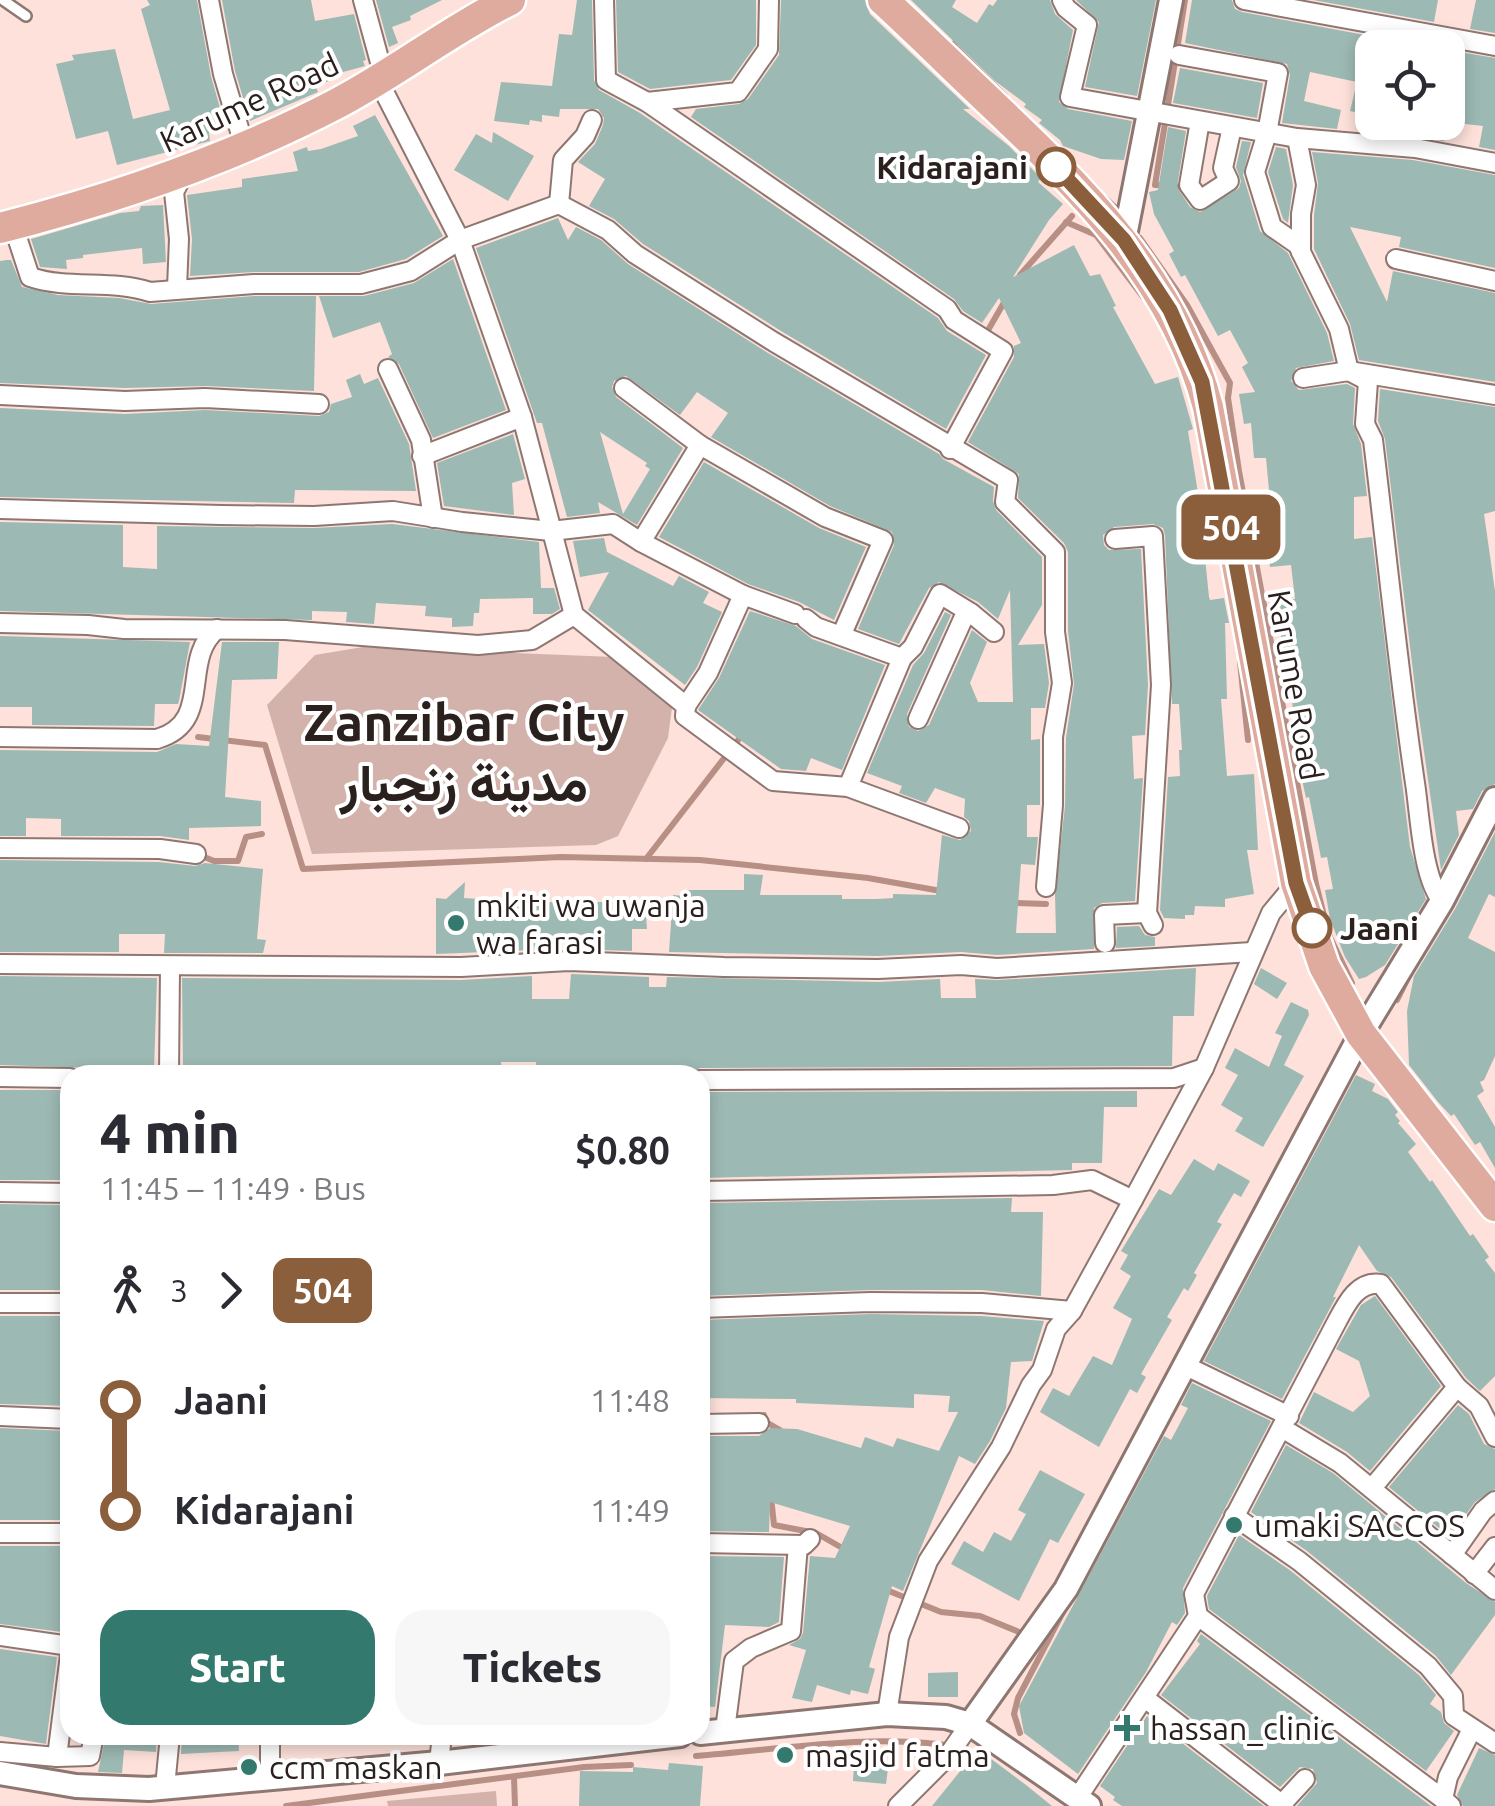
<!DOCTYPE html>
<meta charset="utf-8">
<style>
body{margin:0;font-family:Ubuntu,Vazirmatn,sans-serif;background:#f7f7f7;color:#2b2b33;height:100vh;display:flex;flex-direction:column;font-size:38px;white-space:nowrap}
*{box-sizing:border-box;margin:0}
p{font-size:32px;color:#7c7c81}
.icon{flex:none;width:55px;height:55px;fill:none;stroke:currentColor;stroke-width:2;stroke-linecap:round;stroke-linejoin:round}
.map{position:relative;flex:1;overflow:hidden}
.sheet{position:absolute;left:60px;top:1065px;width:650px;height:680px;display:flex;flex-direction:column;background:#fff;border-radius:30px;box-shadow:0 5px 15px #0003}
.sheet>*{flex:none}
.badge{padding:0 20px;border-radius:15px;font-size:35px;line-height:65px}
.tools{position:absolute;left:1355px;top:30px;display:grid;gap:20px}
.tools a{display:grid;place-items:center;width:110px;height:110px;border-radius:20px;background:#fff;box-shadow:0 5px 15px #0003;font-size:50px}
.map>.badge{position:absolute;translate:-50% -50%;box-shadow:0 0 0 5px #fff}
.legs{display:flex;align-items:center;gap:15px;height:110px;padding:0 40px;font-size:32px}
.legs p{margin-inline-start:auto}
.summary{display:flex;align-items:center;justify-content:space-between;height:170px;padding:0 40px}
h1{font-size:55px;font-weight:800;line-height:75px}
.action{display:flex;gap:20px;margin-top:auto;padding:20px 40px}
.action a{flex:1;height:115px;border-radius:30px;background:#34796e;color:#fff;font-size:40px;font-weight:800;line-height:115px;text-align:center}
.action a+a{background:#f7f7f7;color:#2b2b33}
ul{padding:0 40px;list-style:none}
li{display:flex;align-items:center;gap:35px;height:110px;font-size:38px}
li i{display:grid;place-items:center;width:15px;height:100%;margin:0 12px;background:currentColor}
li i::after{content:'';width:25px;height:25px;margin:-12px;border:8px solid;border-radius:50%;background:#fff}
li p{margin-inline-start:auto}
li:first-child i{background:linear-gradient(#0000 50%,currentColor 0)}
li:last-child i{background:linear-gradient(currentColor 50%,#0000 0)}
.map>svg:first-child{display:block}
</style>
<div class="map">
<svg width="1495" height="1806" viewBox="0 0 1495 1806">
<rect width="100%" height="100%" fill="#fde1da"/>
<g fill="#d2b2aa">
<path d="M363,647L613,657L672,707L668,738L618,836L596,845L312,854L267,705L315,655Z"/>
<path d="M496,1791L497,1806H388L387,1801Z"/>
</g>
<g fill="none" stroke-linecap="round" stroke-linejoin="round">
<g stroke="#b78f84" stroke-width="6">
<path d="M960,37L953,45L1005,96"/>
<path d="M1071,161L1097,189"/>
<path d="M1185,187L1155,185L1185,0"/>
<path d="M1104,197L1118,210"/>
<path d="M1066,222L1096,235L1143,297"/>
<path d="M1140,238L1187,305L1230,383L1228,398L1239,471L1316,884L1329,935L1352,983"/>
<path d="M1020,275L1072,216"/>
<path d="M984,331L987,332L1006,299"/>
<path d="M1240,662L1248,740"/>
<path d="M198,737L265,745L303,869L561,857L700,860L868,878L941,891"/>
<path d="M197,854L214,861H238L246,837L262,834"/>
<path d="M646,859L742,735"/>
<path d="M1012,903L1046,904"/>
<path d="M1397,1000L1410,974"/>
<path d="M764,1415L766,1422L780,1430V1435"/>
<path d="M771,1497L774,1525L816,1533L844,1549"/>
<path d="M884,1589L941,1612L980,1616L1019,1632"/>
<path d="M1020,1733L1014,1714L1018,1698L1063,1612"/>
<path d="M696,1756C786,1749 876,1732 966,1748"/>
<path d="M514,1777L515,1806"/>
<path d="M286,1806L584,1767L631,1765"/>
</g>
</g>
<g fill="#9db9b3" fill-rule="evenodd">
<path d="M147,0H197L211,76L225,126L209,132L210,141L117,165L108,131L76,139L56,64L74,60L72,55L115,49L133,119L170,110L141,9L150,5Z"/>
<path d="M222,0H311L315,21L354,14L366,60L363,61L365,66L336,74L337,77L316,87L318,92L250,121L235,71Z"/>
<path d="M376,0H442L410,16L411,20L392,27L398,43L389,47Z"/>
<path d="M577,0H592L594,80L599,90L640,113L938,318L947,331L986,355L946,429L781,331L643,244L614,219L589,206L605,179L578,162L595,144L603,125L604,118L598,109H560L559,117L542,115V122L530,120L529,125L494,121L501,82L552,86L559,34L572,35Z"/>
<path d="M616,0H756V45L731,80L650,89L618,72Z"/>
<path d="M781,0H865L870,14L970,109H963L1009,146L1041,178L1038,182L1063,204L1049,220L1013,277L1074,245L1090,276L1100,274L1116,306L1113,307L1155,384L1178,377L1193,429L1188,431L1198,493L1204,492L1208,517L1201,518L1209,597L1210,600L1224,598L1229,623H1225L1227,699H1221L1227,776L1254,774L1258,850H1247L1254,894L1225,899V907L1195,906L1194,915H1185V919L1164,918L1160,910L1168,777L1180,776L1179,750H1182L1179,704H1172L1165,535L1163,528L1153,524L1114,527L1103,535L1104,545L1109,550L1141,549L1148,685L1145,735L1132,736L1134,779L1143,778L1135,901L1102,903L1094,908V949L997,955L961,952L878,956L669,952L673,895L686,896L687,890H744V874L763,875L760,895H842V899H877L893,898V894L936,895L942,835L960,840L971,831L969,821L964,817L965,799L935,788L926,803L899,793L902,786L867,773L913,665L924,653L945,612L951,615L907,714L909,727L918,731L929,725L972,630L987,642L970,683L978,702H1013L1010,590L998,619L978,602L939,582L929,588L899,644L858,629L894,545L892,532L830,506L711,437L728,413L697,392L680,415L626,376L614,381L612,387L616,397L683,448L637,525L598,502L600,513L567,517L542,423H537L476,248L558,218L568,240L576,227L601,240L628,264L768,353L939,454L943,459L994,487L993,501L996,510L1042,557V605L1018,645L1044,644L1049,683L1045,708H1031V740L1040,739V805H1027V837H1038L1035,865L1021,864L1016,933H1056L1055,895L1065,806L1066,738L1074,684L1068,631V552L1064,543L1018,498L1019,474L968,442L1014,357V346L1021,343L999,298L982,323L963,311L954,299L691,117L696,109L739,104L748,99L779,55ZM600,432L647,463L645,466L650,469L623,514Z"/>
<path d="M911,0H956L952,7L977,23L989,4L993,6L997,0H1050L1055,14L1073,30L1059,102L1068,109L1132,121L1124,160L1101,159L1063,146L1060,140L1039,123L1042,120L1024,107L1026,104L995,81Z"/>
<path d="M1076,0H1156L1137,96L1085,87L1099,22Z"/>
<path d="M1192,0H1232L1235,9L1242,12L1429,47L1372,48V116L1350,111L1357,82L1310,72L1304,101L1341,110L1337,129L1282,123L1290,75L1287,64L1185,43Z"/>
<path d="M1313,0H1438L1434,22Z"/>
<path d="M1476,0H1495V33L1470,29Z"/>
<path d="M1448,50L1495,58V150L1479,147L1483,126L1448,122Z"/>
<path d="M1180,68L1263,83L1257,118L1173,103Z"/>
<path d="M375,115L443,236L406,259L359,272H254L190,276L192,239L187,195L242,187V179L298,171L293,152L307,147L308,151L321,149L358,136L353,126Z"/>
<path d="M1381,122H1447L1444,141L1378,132Z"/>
<path d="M1168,127L1186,131L1177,187L1190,207L1200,212L1239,188L1241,181L1236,167L1242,141L1251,142L1243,175L1260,231L1288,253L1327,333L1334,361L1296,368L1291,381L1299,390L1347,384L1355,388L1353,424L1361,444L1367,496L1354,497V539L1372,537L1410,847L1426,899L1385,965L1366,977L1359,979L1345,957L1330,919L1325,890L1333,889L1327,857L1321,858L1309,797L1306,798L1300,770L1305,769L1300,731H1295L1292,699H1283L1280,600L1295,599L1291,565L1270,567L1266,535L1273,534L1266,458H1254L1251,423L1244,424L1239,394L1255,392L1242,367L1248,363L1230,330L1218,336L1185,275L1181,277L1169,254L1174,251L1154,214L1149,192L1158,190Z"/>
<path d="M493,132L534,156L508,201L454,170L476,134L492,143Z"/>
<path d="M1276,147L1286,149L1293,185L1288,223L1283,219L1268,172Z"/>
<path d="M1312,152L1413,160L1495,175V268L1399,247L1401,237L1350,227L1387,302L1393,271L1495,293V382L1359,360L1350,324L1314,249V215L1318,183Z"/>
<path d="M163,205L166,262L143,264L142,248L83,255V258L66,260L67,269L40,267L31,239L120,213L139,211L141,206Z"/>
<path d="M453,259L506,410L433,438L399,364L388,357L392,354L380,322L333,338L319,296H364L414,283Z"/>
<path d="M7,260H11L22,287L58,295L119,298L151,304L254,296H316L314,391L206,386L125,388L0,383V261Z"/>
<path d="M360,374L364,384L378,378L409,444L416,491L295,490L294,503L0,497V408L125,414L205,410L319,416L329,412L331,404L352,397L346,380Z"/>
<path d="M1380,389L1495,407V511L1484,514L1495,591V784L1482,791L1473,809L1456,811L1459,835L1441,870L1416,696L1385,439L1378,421Z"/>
<path d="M513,434L525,479L512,483L514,515L444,506L437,463Z"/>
<path d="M704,462L819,528L866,547L834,620L799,602L748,584L659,537Z"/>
<path d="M0,522L123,525V567L157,569V526L314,528L392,524L539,542L541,588H554L560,609L552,614H533V598L480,599L479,613H474L473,626L452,627V618L425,616L426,606L376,603L374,624L346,622L347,612L312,611V620L0,611Z"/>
<path d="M604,538L607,552L673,586L679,576L709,592L703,603L722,612L697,667L685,685L588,610L609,572L580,577L573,541Z"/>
<path d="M750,611L796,626L812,639L885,665L842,770L811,758L806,771L781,769L698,710L719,678Z"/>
<path d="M0,636L190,642L179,701L178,704H155L154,726L32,725V707H0Z"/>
<path d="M222,642H279L277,679L232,680L225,797L261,801V826L189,828V840L160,836H61V819L26,818V836H0V750L157,752L176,744L209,746Z"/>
<path d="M1495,832V897L1489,894L1468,938L1495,952V1056L1484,1080L1480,1082L1484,1091L1477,1096L1495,1127V1168L1480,1142L1475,1145L1454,1114L1451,1116L1438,1102L1409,1065L1407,1011L1414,976L1455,909Z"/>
<path d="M0,860L159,862L195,866L205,863L263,869L257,939L266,940L263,953H164L165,934H119V952H0Z"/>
<path d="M465,882L464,898L481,899V902H645L647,929H632V951L600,950V934L567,935L566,942H535V950L436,954V898L446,899Z"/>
<path d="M1139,926L1145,935L1155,937V946L1116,948L1117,927Z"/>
<path d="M1196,968L1194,1016H1173L1172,1066L700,1068L689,1074L571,1075L536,1074V1062H501L502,1074L472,1075L183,1072L182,978L461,980L532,976V999H569L571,974L649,977V987H666L667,977L878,982L940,979L941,998H976L975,979L998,980Z"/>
<path d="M1261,968L1287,983L1277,999L1254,984Z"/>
<path d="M0,976L157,978L154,1070L0,1065Z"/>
<path d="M1291,1002L1308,1010L1309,1015L1284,1065L1304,1076L1263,1147L1235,1131L1243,1118L1221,1105L1238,1075L1225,1068L1235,1048L1269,1067L1282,1036L1275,1033Z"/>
<path d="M1356,1075L1375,1084L1372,1091L1388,1099L1398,1112L1395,1115L1400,1121L1398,1123L1416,1144L1408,1152L1430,1182L1432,1180L1470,1236L1473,1234L1489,1257L1485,1260L1495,1273V1376L1480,1391L1466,1378L1391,1277L1377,1271L1359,1245L1333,1297H1336L1282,1399L1204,1361Z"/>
<rect x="0" y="1090" width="70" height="90"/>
<path d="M1137,1091V1107H1104L1102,1163H1072V1170L700,1178V1092Z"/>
<path d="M1194,1159L1214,1171L1218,1163L1250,1181L1241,1197L1234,1193L1217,1222L1222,1224L1194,1273L1197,1275L1188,1291L1184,1288L1167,1317L1172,1320L1141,1374L1146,1377L1137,1393L1130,1389L1099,1447L1040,1412L1053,1388L1069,1396L1093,1356L1112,1365L1132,1319L1113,1308L1131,1276L1120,1269L1128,1255L1121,1251L1159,1189L1171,1195Z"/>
<path d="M1012,1198L1011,1212H1043L1041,1296L982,1290H871L700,1296V1203Z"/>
<path d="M0,1204L70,1205V1290H0Z"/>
<path d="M1375,1296L1441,1386L1370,1471L1347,1452L1299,1423L1314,1392L1353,1412L1370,1396L1359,1361L1336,1349L1361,1305Z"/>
<path d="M871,1314L981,1316L1044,1321L1032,1361L1011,1362L1006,1408L990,1441L975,1464L959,1456L903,1591L892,1586L869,1667L875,1669L868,1694L851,1690L850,1695L817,1685L812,1702L792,1698L806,1650L789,1645L800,1639L803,1633L810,1556L835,1558L850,1526L770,1502L769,1532L700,1531V1436H759L770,1428L797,1429L861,1448L865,1437L893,1447L897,1438L939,1451L958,1412H948L950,1396L914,1394V1408L796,1403V1399L700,1398V1320Z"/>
<path d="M0,1316H70V1406L0,1404Z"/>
<path d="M1192,1383L1271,1421L1183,1588L1185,1613L1177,1625L1172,1622L1146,1672L1078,1774L1024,1733L1019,1706L1164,1436L1171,1440L1188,1408L1181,1405Z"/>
<path d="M1458,1405L1469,1414L1484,1444L1495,1449V1489L1475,1502L1450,1537L1389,1487Z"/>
<path d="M0,1428L70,1431V1520H0Z"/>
<path d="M1286,1445L1333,1473L1466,1583L1495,1602V1615L1451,1675L1436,1656L1307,1551L1251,1512Z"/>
<path d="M1040,1470L1085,1494L1058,1543L1050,1539L1019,1601L951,1564L964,1541L983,1552L994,1532L1011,1541L1026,1514L1018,1510Z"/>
<path d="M1239,1535L1291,1571L1419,1675L1436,1695L1430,1704L1441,1712L1444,1723L1454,1731L1426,1771L1209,1609L1207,1596Z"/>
<path d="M0,1546H70V1633L0,1624Z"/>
<path d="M700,1556L784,1557L779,1622L769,1627L725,1625L715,1707L700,1706Z"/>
<path d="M1201,1634L1431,1806H1297L1317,1783L1313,1769L1300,1767L1280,1787L1161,1695L1200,1644L1197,1641Z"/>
<path d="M0,1649L57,1657L46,1744L0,1736Z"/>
<path d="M958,1672V1697H928V1673Z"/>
<path d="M1147,1716L1264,1806H1122L1113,1800L1115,1797L1100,1786Z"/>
<path d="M106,1735H157L156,1752L124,1750L122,1773L98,1772Z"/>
<path d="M182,1735H238L239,1751L181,1754Z"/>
<path d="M1479,1748L1495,1755V1806H1463L1457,1795Z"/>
<path d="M978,1749L1026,1785L1052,1806H932Z"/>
<path d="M669,1763L703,1766L700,1806H579L580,1771L633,1772V1767L668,1770Z"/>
<path d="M854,1765L888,1768L886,1784L853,1781Z"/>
</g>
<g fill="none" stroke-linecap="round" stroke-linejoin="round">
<g stroke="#8f7771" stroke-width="14">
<path id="service" d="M3,0L26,16"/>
</g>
<g stroke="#8f7771" stroke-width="22">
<g id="minor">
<path d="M209,0L223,74L244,145"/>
<path d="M363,0L384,77"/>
<path d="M604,0L606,80L647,102L947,309L954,320L1003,351L950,449"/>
<path d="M1062,0L1066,8L1087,25L1070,97L1297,138L1415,148L1495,163"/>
<path d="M1244,0L1495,46"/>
<path d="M1179,55L1278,73L1267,133L1255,172L1272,227L1298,245L1301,252"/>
<path d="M378,80L460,240L522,417L574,615L686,706L685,716L773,781L848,787L959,828"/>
<path d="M647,102L738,92L768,49L769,0"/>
<path d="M1200,121L1189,185L1200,200L1229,181L1223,168L1232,127"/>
<path d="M1297,138L1306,185L1301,214V252L1339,329L1349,371L1368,381L1365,424L1373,440C1387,554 1398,669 1415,783C1420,815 1422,877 1442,901"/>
<path d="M559,204L563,160L585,136L592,120"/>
<path d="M13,225L30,277C69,290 111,279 150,292L254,284H361L411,271L460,240L559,204L608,230L635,254L774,342L1008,480L1005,502L1055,552V632L1062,683L1053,737V805L1046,887"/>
<path d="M1396,259L1495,281"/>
<path d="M177,288L179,239L174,192L184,173"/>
<path d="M388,369L421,440L433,518"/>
<path d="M1303,378L1349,371L1495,395"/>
<path d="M0,395L125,401L205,398L319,404"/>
<path d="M700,445L825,517L883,540L842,634"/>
<path d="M422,456L522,417"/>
<path d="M0,509L221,515L314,516L393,511L462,522L551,531L613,524L641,542L700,445L624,388"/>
<path d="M1115,539L1153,536L1161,685L1147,913L1153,925"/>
<path d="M641,542L743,595"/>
<path d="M971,613L994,632"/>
<path d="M806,619L816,627L902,658L848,787"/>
<path d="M0,623L88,625L124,629L285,630L478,645L532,640L574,615"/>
<path d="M902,658L913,647L940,594L971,613L963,619L918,719"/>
<path d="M686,706L708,673L743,595L795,614"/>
<path d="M0,737L157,739C215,722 179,660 217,629"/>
<path d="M0,848L160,849L196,854"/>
<path d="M1105,943L1104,915L1147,913"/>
<path d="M0,964L461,967L569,961L724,967L878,969L961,965L997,968L1252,952"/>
<path d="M169,1075L170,967"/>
<path d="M0,1077L70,1078"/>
<path d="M700,1080L1174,1078L1204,1068"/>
<path d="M700,1191L1053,1185L1092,1180L1133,1200L1204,1068L1271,913L1296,883"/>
<path d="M0,1192L70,1193"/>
<path d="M0,1303H70"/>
<path d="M700,1308L871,1302L982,1303L1072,1311L1133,1200"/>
<path d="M1184,1365L1289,1416"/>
<path d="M0,1416L70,1419"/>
<path d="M700,1424L759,1423"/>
<path d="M1282,1428L1340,1463L1495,1590"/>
<path d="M1372,1488L1457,1387"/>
<path d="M1234,1516L1299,1561L1428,1666L1453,1696L1454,1716L1495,1743"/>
<path d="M0,1533H70"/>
<path d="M700,1543L804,1545L810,1539"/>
<path d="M1452,1555L1483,1511L1495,1501"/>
<path d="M1474,1574L1495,1547"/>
<path d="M1198,1616L1443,1799"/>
<path d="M0,1636L70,1646"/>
<path d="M1146,1699L1284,1806"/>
<path d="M887,1714L899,1637L928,1561L1001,1447L1031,1385L1042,1370L1056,1329L1072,1311"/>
<path d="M725,1730L734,1661L751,1648L791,1631L798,1545"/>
<path d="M270,1735V1777"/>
<path d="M0,1752L57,1757L70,1655"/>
<path d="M57,1757L90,1756L94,1735"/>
<path d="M439,1763L442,1735"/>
<path d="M165,1787L170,1735"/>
<path d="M1078,1797L1198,1616L1194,1594L1333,1329C1344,1309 1355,1280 1381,1284L1457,1387L1479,1406L1495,1437"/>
<path d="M898,1806L947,1757L970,1724"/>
<path d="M1280,1806L1305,1779"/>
<path d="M1451,1806L1443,1799L1448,1777L1472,1729"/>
</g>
</g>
<g stroke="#8f7771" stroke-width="28">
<g id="tertiary">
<path d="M1124,241L1171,0"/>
<path d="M970,1724L1066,1589L1361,1034L1442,901L1495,799"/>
<path d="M700,1733L887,1714L946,1717L970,1724L1089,1806"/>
<path d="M0,1773L76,1786L149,1789L439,1763L680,1735"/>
</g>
</g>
<g stroke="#fff" stroke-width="35">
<g id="primary">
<path d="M883,0C919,33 953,67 988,100C1080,187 1175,280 1208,407L1296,883L1324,966L1361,1034L1495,1206"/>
<path d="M0,228C117,198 231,159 338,103C397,72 450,30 510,0"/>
</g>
</g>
<use href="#service" stroke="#fff" stroke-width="9"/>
<use href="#minor" stroke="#fff" stroke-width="18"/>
<use href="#tertiary" stroke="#fff" stroke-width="22"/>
<use href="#primary" stroke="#dfab9e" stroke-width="30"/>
</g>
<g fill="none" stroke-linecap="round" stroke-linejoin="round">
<g stroke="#fff" stroke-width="22">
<path id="line-1" d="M1056,167L1124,240L1170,310L1202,382L1296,883L1312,928"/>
</g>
<use href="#line-1" stroke="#8b5e3c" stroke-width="15"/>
</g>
<g fill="#fff" stroke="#8b5e3c" stroke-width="5">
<circle cx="1056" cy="167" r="18"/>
<circle cx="1312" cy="928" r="18"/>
</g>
<g fill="#34796e" stroke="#fff" stroke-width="4">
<circle cx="456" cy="923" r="10"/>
<circle cx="1234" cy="1525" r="10"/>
<path d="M1122 1713h10v10h10v10h-10v10h-10v-10h-10v-10h10z"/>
<circle cx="785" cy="1755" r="10"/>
<circle cx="249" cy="1767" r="10"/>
</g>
<g text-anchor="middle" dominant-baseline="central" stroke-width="8" stroke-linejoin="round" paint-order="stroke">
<g font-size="32" fill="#2a201d" stroke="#fff">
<text transform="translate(249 102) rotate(-25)">Karume Road</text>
<text transform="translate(1296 685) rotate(80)">Karume Road</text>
</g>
<g font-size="32" font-weight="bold" fill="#2a201d" stroke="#fff" text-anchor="end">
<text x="1028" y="167">Kidarajani</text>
<text x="1340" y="928" text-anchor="start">Jaani</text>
</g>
<g font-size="32" fill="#2a201d" stroke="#fff" text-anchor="start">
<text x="476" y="905">mkiti wa uwanja<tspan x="476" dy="37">wa farasi</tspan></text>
<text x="1254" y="1525">umaki SACCOS</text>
<text x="1150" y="1728">hassan_clinic</text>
<text x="805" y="1755">masjid fatma</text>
<text x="269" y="1767">ccm maskan</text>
</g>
<g font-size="52" font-weight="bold" fill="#2a201d" stroke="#fff">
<text x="464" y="722">Zanzibar City<tspan x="464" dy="60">مدينة زنجبار</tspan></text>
</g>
</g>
</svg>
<div class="tools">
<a><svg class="icon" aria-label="locate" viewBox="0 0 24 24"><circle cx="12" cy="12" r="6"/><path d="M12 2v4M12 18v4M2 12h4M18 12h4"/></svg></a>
</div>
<b class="badge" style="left:1231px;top:527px;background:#8b5e3c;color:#fff">504</b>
<section class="sheet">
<div class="summary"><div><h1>4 min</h1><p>11:45 – 11:49 · Bus</p></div><b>$0.80</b></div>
<div class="legs"><svg class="icon" aria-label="walk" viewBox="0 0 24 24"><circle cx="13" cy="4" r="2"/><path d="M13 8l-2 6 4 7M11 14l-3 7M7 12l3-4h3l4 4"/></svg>3<svg class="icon" aria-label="forward" viewBox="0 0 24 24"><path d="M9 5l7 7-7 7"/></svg><b class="badge" style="background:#8b5e3c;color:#fff">504</b></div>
<ul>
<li><i style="color:#8b5e3c"></i><b>Jaani</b><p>11:48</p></li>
<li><i style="color:#8b5e3c"></i><b>Kidarajani</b><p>11:49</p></li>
</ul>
<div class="action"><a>Start</a><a>Tickets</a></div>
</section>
</div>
